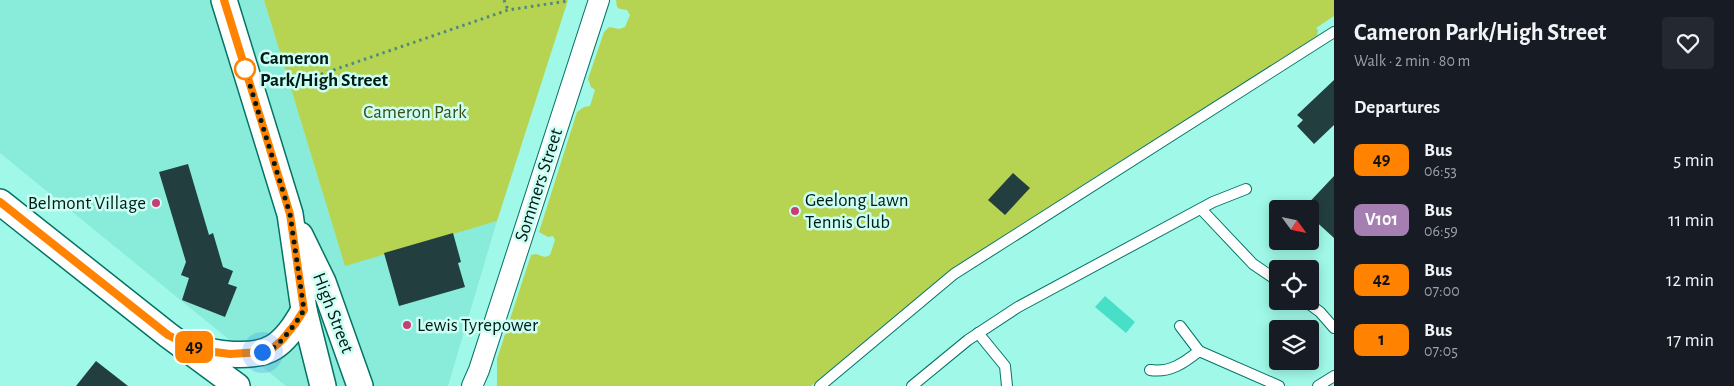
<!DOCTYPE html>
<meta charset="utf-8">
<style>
body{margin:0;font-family:"Alegreya Sans",sans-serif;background:#242831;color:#f1f3f6;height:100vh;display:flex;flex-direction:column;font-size:19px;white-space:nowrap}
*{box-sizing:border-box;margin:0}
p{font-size:16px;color:#9ea1a6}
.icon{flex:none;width:28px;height:28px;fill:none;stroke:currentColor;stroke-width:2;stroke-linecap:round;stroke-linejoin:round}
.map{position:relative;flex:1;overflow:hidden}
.panel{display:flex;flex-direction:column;background:#171b24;width:400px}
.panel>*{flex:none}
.badge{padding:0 10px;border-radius:8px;font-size:18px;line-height:32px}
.needle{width:32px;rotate:123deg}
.buttons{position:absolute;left:1269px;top:200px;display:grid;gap:10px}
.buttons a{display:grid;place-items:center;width:50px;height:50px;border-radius:5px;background:#171b24;box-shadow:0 2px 12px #0003;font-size:25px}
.you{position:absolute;width:25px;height:25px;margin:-12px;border:4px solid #fff;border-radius:50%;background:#1a73e8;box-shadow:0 0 0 8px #1a73e833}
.map>.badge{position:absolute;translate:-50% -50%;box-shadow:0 0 0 2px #fff}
h2{padding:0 20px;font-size:19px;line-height:45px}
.round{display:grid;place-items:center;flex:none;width:52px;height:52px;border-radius:5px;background:#242831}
.overview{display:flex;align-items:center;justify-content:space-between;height:85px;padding:0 20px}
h1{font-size:24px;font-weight:700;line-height:38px}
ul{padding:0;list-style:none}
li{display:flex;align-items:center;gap:15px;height:60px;padding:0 20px}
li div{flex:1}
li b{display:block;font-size:19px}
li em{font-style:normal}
li .badge{min-width:55px;font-weight:700;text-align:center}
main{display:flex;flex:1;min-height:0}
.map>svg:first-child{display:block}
</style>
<main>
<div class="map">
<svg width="1334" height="386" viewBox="0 0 1334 386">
<rect width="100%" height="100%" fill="#a0f9e8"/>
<path fill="#89ebd9" d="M0,0H264L345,265L497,221L448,386H286L0,153Z"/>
<g fill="#b6d351">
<path d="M264,0H568L497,221L345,266Z"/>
<path d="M616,0H1334V16L1316,28L1318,30L1317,36L1294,52L1103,172L942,277L811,386H497V359L531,255L536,254L545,257L550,255L555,240L553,236L548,237L539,232L577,112L584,107L590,106L595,90L591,87L588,79L604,32L609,27L619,29L625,27L630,15L627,10L620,9L617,7Z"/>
</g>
<path fill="#47dfc8" d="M1105,296L1135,322L1126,333L1095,307Z"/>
<g fill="#233e3f">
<path d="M1334,80V125L1314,144L1297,126L1303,120L1297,115Z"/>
<path d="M188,164L209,235L213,233L223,267L233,271L228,284L237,287L225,317L182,300L189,278L181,275L186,262L159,172Z"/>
<path d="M1013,173L1030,188L1005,215L988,200Z"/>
<path d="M1334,176V238L1310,216V209H1303Z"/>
<path d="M453,233L461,262L458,263L465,287L399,306L384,253Z"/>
<path d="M96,361L128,386H76Z"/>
</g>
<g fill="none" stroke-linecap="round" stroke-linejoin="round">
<g stroke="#037365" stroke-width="12">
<g id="service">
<path d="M1201,209L1253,264L1278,281"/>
<path d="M1305,301L1320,312L1334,328"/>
<path d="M1180,326L1199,351L1279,386"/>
<path d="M978,333L1005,366L1007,386"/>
<path d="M1150,370C1170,373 1184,363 1199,351"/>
<path d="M820,386L954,274L1334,32"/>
<path d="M912,386L968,340L1018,307L1213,202L1246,189"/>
<path d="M1318,386L1334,376"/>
</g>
</g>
<g stroke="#037365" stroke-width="22">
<path id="minor" d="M472,386L479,370L599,0"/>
</g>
<g stroke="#037365" stroke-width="28">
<g id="tertiary">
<path d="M224,0L290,214L304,310L323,386"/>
<path d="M0,202L168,335L237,386"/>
<path d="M300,235L323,282L360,386"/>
<path d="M190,346C213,354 253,360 274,347C288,338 297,323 304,310"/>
</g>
</g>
<g stroke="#518b80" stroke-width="3" stroke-dasharray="2.5 4" stroke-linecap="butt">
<path d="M504,0L508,10"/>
<path d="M284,87L508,10L568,1"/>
</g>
<use href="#service" stroke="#fff" stroke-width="10"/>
<use href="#minor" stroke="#fff" stroke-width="20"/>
<use href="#tertiary" stroke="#fff" stroke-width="25"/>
</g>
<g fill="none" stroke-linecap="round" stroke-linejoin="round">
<g stroke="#fff" stroke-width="11">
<path id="line" d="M0,202L168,335L188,345L207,351L230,354L262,352L273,348L282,340L295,324L304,310L290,214L224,0"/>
</g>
<use href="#line" stroke="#ff8200" stroke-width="8"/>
<path stroke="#001b17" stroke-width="5" stroke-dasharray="0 9" d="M245,69L290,214L304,310L295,324L282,340L273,348L262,352"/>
</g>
<circle fill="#fff" stroke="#ff8200" stroke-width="2.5" cx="245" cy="69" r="10"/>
<g fill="#c83d73" stroke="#ccfff4" stroke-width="2">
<circle cx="156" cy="203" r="5"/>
<circle cx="795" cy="211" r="5"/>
<circle cx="407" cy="325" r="5"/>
</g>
<g text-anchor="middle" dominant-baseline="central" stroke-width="5" stroke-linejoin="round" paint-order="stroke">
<g font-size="19" font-weight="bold" fill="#001b17" stroke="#ccfff4" text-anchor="start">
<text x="260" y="58">Cameron<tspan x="260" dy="22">Park/High Street</tspan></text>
</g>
<g font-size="19" fill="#404c17" stroke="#ccfff4">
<text x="415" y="112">Cameron Park</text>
</g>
<g font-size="19" fill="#001b17" stroke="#ccfff4">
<text transform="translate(539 185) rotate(-72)">Sommers Street</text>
<text transform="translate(333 313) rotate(69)">High Street</text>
</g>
<g font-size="19" fill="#001b17" stroke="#ccfff4" text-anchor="start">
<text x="805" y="200">Geelong Lawn<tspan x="805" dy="22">Tennis Club</tspan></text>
<text x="146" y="203" text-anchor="end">Belmont Village</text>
<text x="417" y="325">Lewis Tyrepower</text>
</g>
</g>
</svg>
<div class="buttons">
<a><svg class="needle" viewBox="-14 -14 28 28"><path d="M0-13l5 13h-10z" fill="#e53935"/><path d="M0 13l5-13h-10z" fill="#9ea1a6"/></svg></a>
<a><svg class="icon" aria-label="locate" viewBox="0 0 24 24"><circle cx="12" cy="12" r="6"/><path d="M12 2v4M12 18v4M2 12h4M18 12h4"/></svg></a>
<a><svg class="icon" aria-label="layers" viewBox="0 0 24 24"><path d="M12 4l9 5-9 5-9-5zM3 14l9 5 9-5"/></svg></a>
</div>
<div class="you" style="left:262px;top:352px"></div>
<b class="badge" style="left:194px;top:347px;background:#ff8200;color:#111">49</b>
</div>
<section class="panel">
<div class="overview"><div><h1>Cameron Park/High Street</h1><p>Walk · 2 min · 80 m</p></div><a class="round"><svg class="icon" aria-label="heart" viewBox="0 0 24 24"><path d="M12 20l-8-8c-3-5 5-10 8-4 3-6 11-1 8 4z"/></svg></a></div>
<h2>Departures</h2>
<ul>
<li><span class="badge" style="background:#ff8200;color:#111">49</span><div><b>Bus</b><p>06:53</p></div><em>5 min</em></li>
<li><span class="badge" style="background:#a57fb2;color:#fff">V101</span><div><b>Bus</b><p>06:59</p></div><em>11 min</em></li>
<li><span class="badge" style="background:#ff8200;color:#111">42</span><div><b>Bus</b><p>07:00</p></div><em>12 min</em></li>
<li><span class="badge" style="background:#ff8200;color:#111">1</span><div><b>Bus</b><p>07:05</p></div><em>17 min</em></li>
</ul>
</section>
</main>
